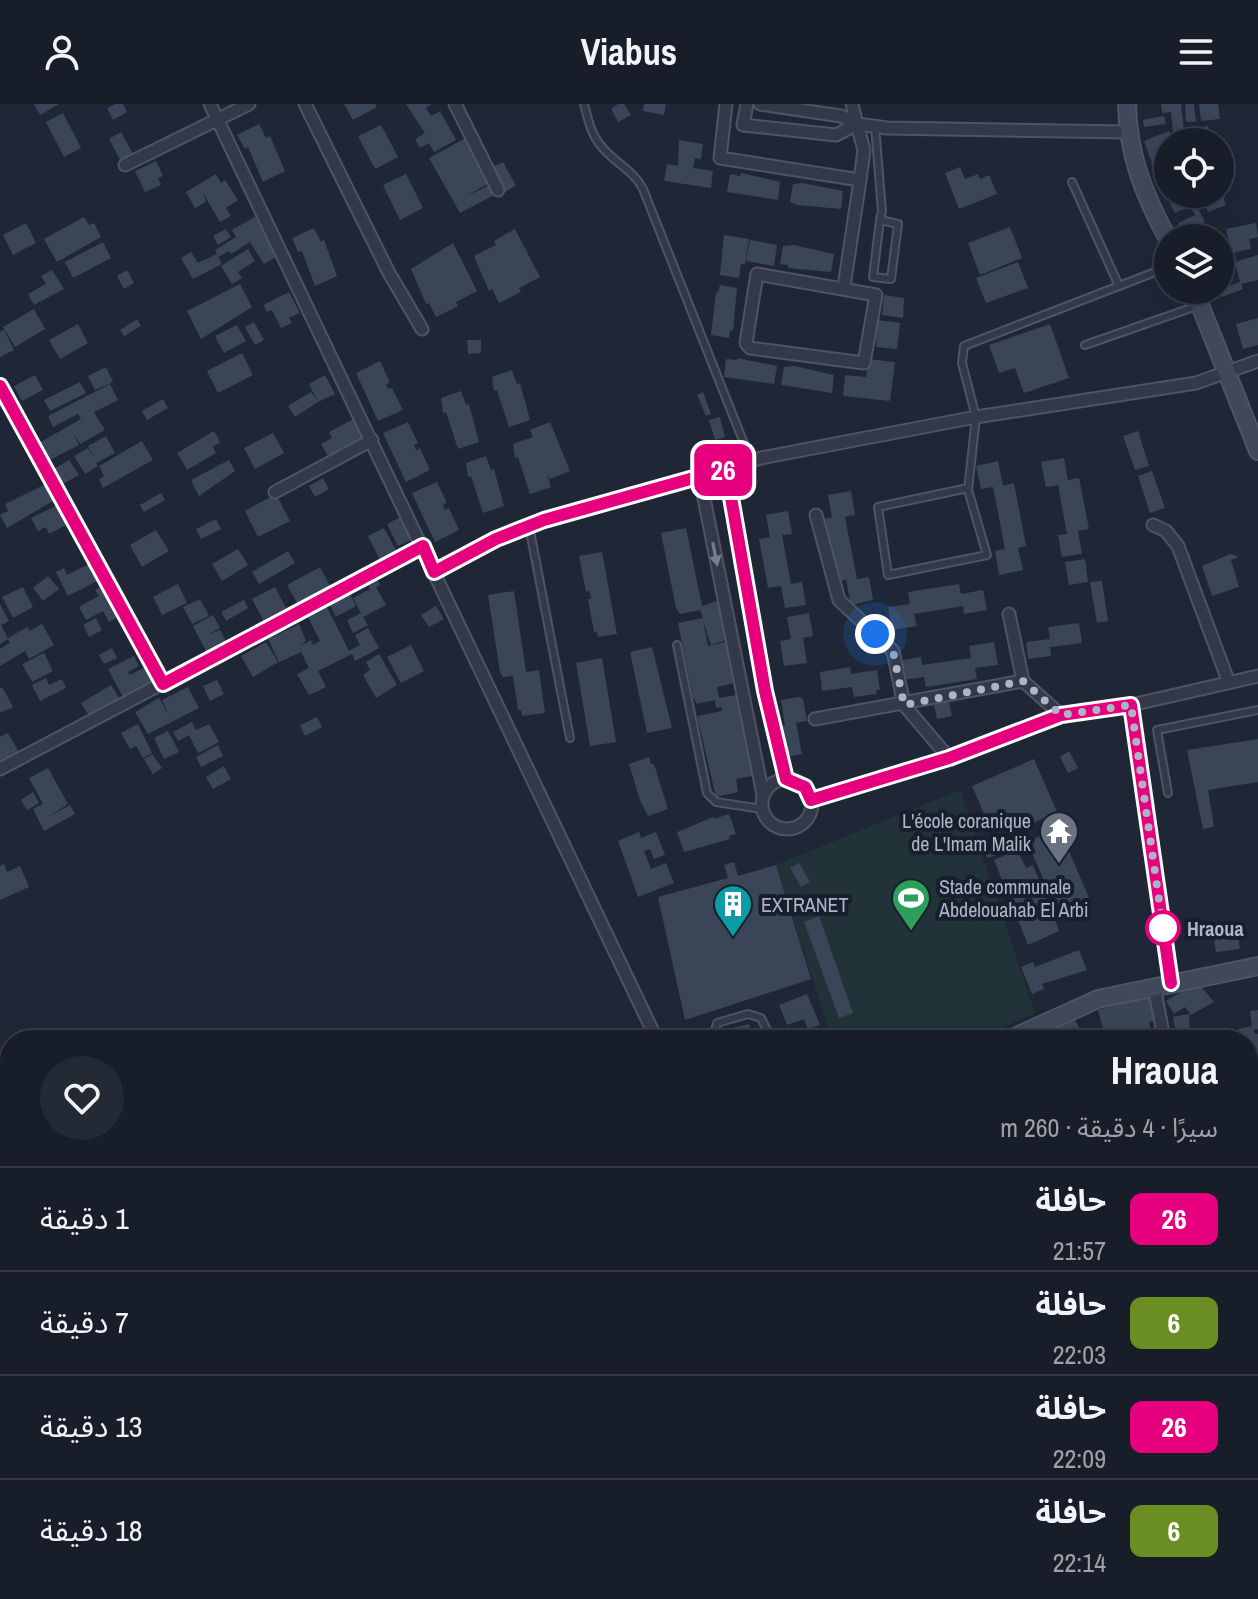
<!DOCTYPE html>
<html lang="ar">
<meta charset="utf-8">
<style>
body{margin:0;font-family:"Archivo Narrow","Noto Sans Arabic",sans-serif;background:#242a35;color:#f1f3f6;direction:rtl;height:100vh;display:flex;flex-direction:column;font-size:30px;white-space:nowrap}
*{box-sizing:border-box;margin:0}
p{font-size:26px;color:#9ea2a8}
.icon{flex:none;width:44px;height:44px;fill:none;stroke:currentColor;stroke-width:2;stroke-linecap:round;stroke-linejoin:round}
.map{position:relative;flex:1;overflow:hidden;direction:ltr}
.details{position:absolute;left:0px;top:926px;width:1258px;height:570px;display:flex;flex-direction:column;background:#171d29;border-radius:32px 32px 0 0;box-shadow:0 8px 32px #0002,0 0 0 2px #363b46;direction:rtl}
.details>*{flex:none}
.badge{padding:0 16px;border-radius:12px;font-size:28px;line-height:52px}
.buttons{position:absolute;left:1154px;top:24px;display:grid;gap:16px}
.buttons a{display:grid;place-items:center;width:80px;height:80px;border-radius:50%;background:#171d29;box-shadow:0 8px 32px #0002,0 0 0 2px #363b46;font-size:40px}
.you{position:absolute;width:40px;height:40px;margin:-20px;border:6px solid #fff;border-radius:50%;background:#1a73e8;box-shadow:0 0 0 12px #1a73e833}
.map>.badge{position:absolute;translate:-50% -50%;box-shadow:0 0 0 4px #fff}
.round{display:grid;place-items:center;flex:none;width:84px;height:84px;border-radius:42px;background:#242a35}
.overview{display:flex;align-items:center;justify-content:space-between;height:136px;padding:0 40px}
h1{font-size:38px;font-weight:800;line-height:60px}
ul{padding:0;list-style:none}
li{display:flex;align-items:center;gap:24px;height:104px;padding:0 40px;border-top:2px solid #363b46}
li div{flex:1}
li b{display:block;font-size:30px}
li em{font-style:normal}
li .badge{min-width:88px;font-weight:700;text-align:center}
header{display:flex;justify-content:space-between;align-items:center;height:104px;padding:0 40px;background:#171d29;font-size:36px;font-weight:800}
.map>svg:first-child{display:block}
</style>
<header><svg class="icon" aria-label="menu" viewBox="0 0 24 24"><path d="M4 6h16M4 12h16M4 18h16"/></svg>Viabus<svg class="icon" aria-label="person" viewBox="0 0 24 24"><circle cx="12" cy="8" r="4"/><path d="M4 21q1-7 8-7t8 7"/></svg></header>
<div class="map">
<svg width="1258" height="1495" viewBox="0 0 1258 1495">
<rect width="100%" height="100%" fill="#1f2737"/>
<path fill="#213338" d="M960,686L1035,909L976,936H832L776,761Z"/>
<g fill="#3b4558">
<path d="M34,0H59L40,11Z"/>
<path d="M116,0H123L127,8L113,16L107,4Z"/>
<path d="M344,0H375L377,3L353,16Z"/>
<path d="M406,0H432L426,4L431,12L440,7L456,36L434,48L429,39L420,44L415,35L425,29Z"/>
<path d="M618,0H624L631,11L618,18L611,5Z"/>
<path d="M644,0H666L664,11L643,7Z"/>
<path d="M1161,0H1181L1184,27L1173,28L1171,8L1162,9Z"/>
<path d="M1185,0H1194L1196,18H1186Z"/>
<path d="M1199,0H1218L1220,15L1201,17Z"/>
<path d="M63,9L81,44L64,53L46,18Z"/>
<path d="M1164,12L1166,20L1144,23L1143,16Z"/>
<path d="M259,20L266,34L270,32L285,67L263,78L248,43L245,45L237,31Z"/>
<path d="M381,21L398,53L375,65L358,32Z"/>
<path d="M1208,22L1209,38H1190L1189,25Z"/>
<path d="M1169,27L1173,38H1168V53L1152,59L1144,37Z"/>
<path d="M121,28L135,54L123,61L109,35Z"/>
<path d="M466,34L491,78L461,95L491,80L496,90L460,109L429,54Z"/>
<path d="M679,36L703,40L701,55L695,54L693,64L713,67L711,84L664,77L667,60L678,62Z"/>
<path d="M1168,55V74L1155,76L1151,59Z"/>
<path d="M156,57L163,72L158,74L161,81L145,88L135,67Z"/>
<path d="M503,58L516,82L503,89L489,65Z"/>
<path d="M960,63L965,75L978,70L980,75L989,71L997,90L959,105L945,69Z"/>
<path d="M741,69L780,78L778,96L727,88L730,70L740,72Z"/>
<path d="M216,70L221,79L225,76L238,96L226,104L231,112L220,118L203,89L206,98L195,104L186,88Z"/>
<path d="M406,70L423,104L400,116L383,81Z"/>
<path d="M803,79L843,87L841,105L797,101L790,98L793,80Z"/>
<path d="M1191,90L1205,118L1183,129L1178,119L1195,111L1190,102L1175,109L1170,100Z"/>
<path d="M1201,90H1222L1226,101L1208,108Z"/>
<path d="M258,111L282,149L264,160L250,138L231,150L229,147L218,153L222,160L193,175L181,154L191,148L198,159L217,150L215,146L236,133L232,126Z"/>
<path d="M84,113L89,121L94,119L101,133L57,158L44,135Z"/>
<path d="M26,119L36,139L13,151L3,131Z"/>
<path d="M1256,119L1258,133L1249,135L1251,145L1231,149L1226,125Z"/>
<path d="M1010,123L1022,154L980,171L968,139Z"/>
<path d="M314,124L321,138L324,136L337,172L315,182L302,147L298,148L292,134Z"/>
<path d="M226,125L231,133L218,141L213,132Z"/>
<path d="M515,125L540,173L519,184L521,188L499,199L492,185L489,187L474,152L496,141L494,137Z"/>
<path d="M724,131L749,135L745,160H741L739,174L720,171Z"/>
<path d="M750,136L777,141L774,162L746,157Z"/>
<path d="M103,138L111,154L73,174L65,158Z"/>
<path d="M453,139L477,187L456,198L458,202L436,213L429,199L426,200L411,165Z"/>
<path d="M794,141L834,150L831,168L788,164V161L780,160L783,142Z"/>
<path d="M248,145L255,157L238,168L242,174L232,180L221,162Z"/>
<path d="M1258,151V176L1241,180L1243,185L1222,193L1219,186L1240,178L1235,158Z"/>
<path d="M1018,158L1028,184L986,199L976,174Z"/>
<path d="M52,166L64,185L34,201L28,190L46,180L41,172Z"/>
<path d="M127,166L134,179L124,185L117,172Z"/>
<path d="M240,180L252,203L201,235L187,207Z"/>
<path d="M720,181L737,184L733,227L730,226L729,234L711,231L716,188H718Z"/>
<path d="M289,188L300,209L289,214L292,219L281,224L272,206L267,208L263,201Z"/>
<path d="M884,191L904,194L903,214L882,211Z"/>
<path d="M34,205L45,225L15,243L3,223Z"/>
<path d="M1258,214V241L1243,245L1236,220Z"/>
<path d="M137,215L141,222L124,232L120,226Z"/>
<path d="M877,216L900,219L897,245L876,243Z"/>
<path d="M254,218L264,236L255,241L245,223Z"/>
<path d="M78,220L88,239L60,255L49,236Z"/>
<path d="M1050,220L1069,274L1024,289L1015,264L999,269L989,241Z"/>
<path d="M237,221L246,237L224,249L215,232Z"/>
<path d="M4,226L14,246L0,253V228Z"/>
<path d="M467,236H481V249L468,250Z"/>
<path d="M242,249L253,271L218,289L207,267Z"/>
<path d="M737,254L777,262L774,280L724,273L726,255L737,256Z"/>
<path d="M868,255L895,258L890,297L843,292L845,271L866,273Z"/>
<path d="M380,257L390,279L386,280L388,285L392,284L403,306L378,317L356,269Z"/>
<path d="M795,262L834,271L832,289L781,281L784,263Z"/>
<path d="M106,263L113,278L95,286L88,272Z"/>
<path d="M512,266L517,280L520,279L530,316L509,323L497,286L494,287L492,273Z"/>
<path d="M35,271L43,286L22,297L14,282Z"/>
<path d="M325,271L335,290L318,298L309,280Z"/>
<path d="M80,278L86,289L50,307L44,296Z"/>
<path d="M110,280L118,296L94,308L105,326L80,340L72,327L79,341L48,357L39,339L81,315L78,310L53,323L48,312Z"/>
<path d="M461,287L466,301L469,300L479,338L458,345L446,308L443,309L441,294Z"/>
<path d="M311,288L318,298L295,313L288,302Z"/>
<path d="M703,288L711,310L706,312L697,291Z"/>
<path d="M163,295L168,304L147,316L142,307Z"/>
<path d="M357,313L369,335L329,354L321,340L332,334L329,328Z"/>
<path d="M720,313L725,333L715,336L709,316Z"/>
<path d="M408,318L418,339L414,341L416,346L420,344L430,366L406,378L383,329Z"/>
<path d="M550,318L570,367L550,375L547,370L551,383L530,390L518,353L515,354L513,340L533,333L530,326Z"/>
<path d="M214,327L220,338L213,343L216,349L187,366L177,349Z"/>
<path d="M1138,327L1149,362L1135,366L1123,332Z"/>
<path d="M273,329L284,349L255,365L244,344Z"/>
<path d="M106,332L115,349L96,359L98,362L85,370L74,352L88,344L95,355L88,342Z"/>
<path d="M142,337L153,356L103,384L99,375L104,372L99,362Z"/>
<path d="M486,352L491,366L494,365L504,402L483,409L471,372L468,373L466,359Z"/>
<path d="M1064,354L1068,376L1079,374L1089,425L1078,427L1082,450L1062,453L1058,431L1067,430L1058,381L1046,383L1041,358Z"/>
<path d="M69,356L79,371L61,381L52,366Z"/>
<path d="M229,356L235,367L199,392L191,376Z"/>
<path d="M998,357L1003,382L1014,379L1026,442L1018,444L1023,466L999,471L995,447L1005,445L993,383L981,385L976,362Z"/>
<path d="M1152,367L1165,404L1150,409L1138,372Z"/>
<path d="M323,374L329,385L315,393L309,382Z"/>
<path d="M50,378L58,394L7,424L0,411L8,407L5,400Z"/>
<path d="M437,378L447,399L443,400L445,406L449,404L459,426L435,438L412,389Z"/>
<path d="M851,387L855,411L845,413L857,475L869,473L873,496L851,501L846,476L835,478L824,415L832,413L828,391Z"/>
<path d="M161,389L165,396L144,408L140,401Z"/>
<path d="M276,390L290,417L258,433L245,407Z"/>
<path d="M62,399L72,418L49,430L46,423L38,427L31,414Z"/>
<path d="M788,407L792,430L782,431L791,480L802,478L806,501L785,504L781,482L768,484L759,435L770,433L766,411Z"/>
<path d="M404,411L415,434L398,442L387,420Z"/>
<path d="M216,415L221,425L201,435L196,425Z"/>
<path d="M384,424L397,448L380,456L368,432Z"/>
<path d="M686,424L702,502L719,496L732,534L711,541L703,517L708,542L729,537L739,578L717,583L719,594L742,590L757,671L736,675L738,688L716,693L697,612L722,607L721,603L716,604L715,596L697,600L693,593L678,519L703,514L700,506L680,510L676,504L661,429Z"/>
<path d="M156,426L169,447L142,463L130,441Z"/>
<path d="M238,445L248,461L222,477L212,460Z"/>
<path d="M288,447L295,459L259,480L252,468Z"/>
<path d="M602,448L617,530L598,533L597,528H594L588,495H591L590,487L586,488L579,452Z"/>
<path d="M1230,450L1239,453L1231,456L1239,483L1212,492L1202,462Z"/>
<path d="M1085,455L1088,478L1069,481L1065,458Z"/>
<path d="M89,460L97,477L68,492L56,468L64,464L67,471Z"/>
<path d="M320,463L330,482L297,499L287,481Z"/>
<path d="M48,472L59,485L43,497L33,484Z"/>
<path d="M376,472L380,481L376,483L386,501L363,513L368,521L353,529L347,516L361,509L353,494L370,485L366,477Z"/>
<path d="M1102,477L1108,517L1097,519L1090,478Z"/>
<path d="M178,480L187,499L162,511L153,493Z"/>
<path d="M959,480L961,490L983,486L987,506L964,510L963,502L914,510L917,522L892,526L888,503L910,500L908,488Z"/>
<path d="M104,481L121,511L109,518L103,507L86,516L79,503L99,492L95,486Z"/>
<path d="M23,483L33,503L13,514L2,493Z"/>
<path d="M275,483L286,504L263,516L252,495Z"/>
<path d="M348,487L356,502L336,513L328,497Z"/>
<path d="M514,487L526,568L539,566L545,609L522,612L521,606H518L513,572L503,573L500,568L488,491Z"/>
<path d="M200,495L209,512L192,520L183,503Z"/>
<path d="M244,496L248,504L226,517L221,508Z"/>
<path d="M0,500L9,517L1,521L8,534L27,523L30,527L42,520L54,541L29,555L25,547L0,562V545L10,539L8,535L0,540Z"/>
<path d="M436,502L444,515L429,523L421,511Z"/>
<path d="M327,503L349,547L360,541L355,531L368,524L379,544L355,557L352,550L318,567L326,583L309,591L297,570L309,564L301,548L279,558L268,535L299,520L306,537L298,543L311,536L313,541L320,537L308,513Z"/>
<path d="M809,509L813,532L803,534L807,559L784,562L780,537L791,535L787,513Z"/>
<path d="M213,511L220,524L208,531L220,526L228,541L208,551L193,522Z"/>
<path d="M96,514L102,526L89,533L83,521Z"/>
<path d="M1079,519L1082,539L1050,543L1051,552L1028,555L1026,538L1050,535L1048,523Z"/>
<path d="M266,538L278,558L253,573L241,552Z"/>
<path d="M994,538L998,561L975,564L977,575L926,583L924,573L902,576L899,557L921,553L922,561L971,554L969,542Z"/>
<path d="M411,541L424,567L401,579L387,553Z"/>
<path d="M652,543L672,624L647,629L630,548Z"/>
<path d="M112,544L117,554L104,560L99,551Z"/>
<path d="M44,549L53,567L32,578L22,560Z"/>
<path d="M379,550L397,581L376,594L363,571L370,566L366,558Z"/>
<path d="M134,552L139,562L128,568L130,571L145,563L155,581L125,597L108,565Z"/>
<path d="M602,554L616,638L590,642L576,559Z"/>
<path d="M850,563L851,570L877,566L880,586H876L877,590L854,593L852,583L822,587L820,568Z"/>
<path d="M46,574L49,581L62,575L66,584L40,597L32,581Z"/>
<path d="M217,576L224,590L210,597L203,582Z"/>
<path d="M111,581L120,595L90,613L81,599Z"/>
<path d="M2,583L13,603L0,609V584Z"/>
<path d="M188,583L199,604L148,630L135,608L159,594L170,613L162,596Z"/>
<path d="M799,593L803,595L807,617L796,619L802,650L780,654L775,622L785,621L781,596Z"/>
<path d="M949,598L952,612L937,615L934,601Z"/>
<path d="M317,613L322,623L305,632L300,621Z"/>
<path d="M192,618L196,626L209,620L219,638L198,649L189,631L178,637L173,628Z"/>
<path d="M138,620L152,649L143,654L136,642L130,645L121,629Z"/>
<path d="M168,627L179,648L164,655L154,634Z"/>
<path d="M8,629L21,652L0,663V633Z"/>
<path d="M1258,635V678L1208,686L1214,723L1203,725L1187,646Z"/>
<path d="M218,641L223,652L201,663L196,653Z"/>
<path d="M1069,647L1078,664L1068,669L1060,653Z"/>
<path d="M152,650L162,664L153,670L144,655Z"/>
<path d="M649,653L651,660H654L668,705L648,712L640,696L629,660Z"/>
<path d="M1034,655L1057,708L1018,726L1011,709L988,719L972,682Z"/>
<path d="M224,662L231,675L213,685L206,673Z"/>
<path d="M48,664L68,700L48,713L70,701L75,710L44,727L33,705L43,700L29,674Z"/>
<path d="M33,688L39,699L27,706L21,696Z"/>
<path d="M729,710L736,730L729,732L730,735L684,748L677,728L713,713L714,715Z"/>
<path d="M1059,724L1090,796L1059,810L1027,738Z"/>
<path d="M639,728L641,734L656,728L665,751L654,755L650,745L644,747L651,765L666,759L674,779L638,793L618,737Z"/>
<path d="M1000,730L1006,748L987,754L982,736Z"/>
<path d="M1017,746L1026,764L1033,761L1059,827L1028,841L994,756Z"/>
<path d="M734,758L738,772L776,761L811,875L685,916L658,793L728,774L724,761Z"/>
<path d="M799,759L810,778L801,783L790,764Z"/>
<path d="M4,760L7,768L20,762L29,783L0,796V762Z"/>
<path d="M819,812L853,909L839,914L804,818Z"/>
<path d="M1237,825L1240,845L1216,848L1213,828Z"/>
<path d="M1079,846L1087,866L1042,880L1044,885L1032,890L1021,863L1033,858L1035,863Z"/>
<path d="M1197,878L1214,898L1191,911L1185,903L1174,910L1166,897Z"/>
<path d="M807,890L820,921L808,925L804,915L787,921L779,901Z"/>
<path d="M1153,892L1159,916L1149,918L1151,926L1106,936L1098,906Z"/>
<path d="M1258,906V925L1254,926L1255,930H1258V984L1251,986L1248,936H1240L1238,925L1252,922L1250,907Z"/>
<path d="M1189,910L1190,936H1177L1173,913Z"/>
<path d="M1073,912L1083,931L1072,936H1024Z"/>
<path d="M749,920L753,936H728L725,926Z"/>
<path d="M1258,991V1012L1248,1013V992Z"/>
<path d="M1253,1278L1258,1283V1307L1252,1310L1248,1303V1281Z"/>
<path d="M1257,1425L1258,1446L1253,1447L1255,1452L1258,1451V1456L1248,1457V1427Z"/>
<path d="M388,1486H410L413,1495H390Z"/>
<path d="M485,1486H517L520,1495H512L509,1487L488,1494Z"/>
</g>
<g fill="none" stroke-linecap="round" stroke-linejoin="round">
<g stroke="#4d5463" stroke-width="10">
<g id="lane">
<path d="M584,0C588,15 591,31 602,43C615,59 633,66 643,85L751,357"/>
<path d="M875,22L882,107L880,116L873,173L891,175L898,120L880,116"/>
<path d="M1072,78L1119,182"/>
<path d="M1085,241L1197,202"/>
<path d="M968,384L878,403L888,471L987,451L968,386L976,313L962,259L964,242L1168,163"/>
<path d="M529,422L570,634"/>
<path d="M677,541L707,689L716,698L762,705"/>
<path d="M1168,689L1157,626L1258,606"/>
<path d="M712,936L717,919L748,910L761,914L772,936"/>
</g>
</g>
<g stroke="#4d5463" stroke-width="15">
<g id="street">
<path d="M210,0L657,936"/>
<path d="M305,0L389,169L422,225"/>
<path d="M455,0L498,86"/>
<path d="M726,0L720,54L860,76L844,183"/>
<path d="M747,0L743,21L836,31L857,20"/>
<path d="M760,0L841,12L857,20L864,46L860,76"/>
<path d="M852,0L857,20L887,24L1128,28"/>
<path d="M125,61L249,0"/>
<path d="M757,170L876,191L864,259L750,244L746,239Z"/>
<path d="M0,282L163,580"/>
<path d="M726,365L765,587L786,675"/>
<path d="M700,374L763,691"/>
<path d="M275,388L372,336"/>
<path d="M816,411L839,496L893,547L904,601L949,654L1061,611L1131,601L1258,572"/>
<path d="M1153,421L1166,427L1178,442L1229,579"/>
<path d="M434,468L496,435L544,416L761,354L976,313L1196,279L1258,257"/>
<path d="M1009,510L1023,577"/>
<path d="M1131,601L1171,879"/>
<path d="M815,615L1023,577L1061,611"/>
<path d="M0,665L423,442"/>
<circle cx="787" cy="700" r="25"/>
<path d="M811,696L949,654"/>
<path d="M1154,882L1163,929L1162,936"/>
<path d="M1248,1050L1258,1051"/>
<path d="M1248,1415L1258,1416"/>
<path d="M421,1486L422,1495"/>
<path d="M468,1486L470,1495"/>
<path d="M568,1486L569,1495"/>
<path d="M671,1486L674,1495"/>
<path d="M882,1486L884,1495"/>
<path d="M975,1486L976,1495"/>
<path d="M1078,1486L1080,1495"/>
<path d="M630,1491L650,1486"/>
<path d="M602,1495L630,1491V1486"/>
</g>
</g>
<g stroke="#4d5463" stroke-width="20">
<g id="secondary">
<path d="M1127,0C1128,51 1144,91 1168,135"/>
<path d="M1194,186L1258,347"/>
<path d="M1008,936L1098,895L1258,862"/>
<path d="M0,997L10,999"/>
</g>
</g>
<use href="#lane" stroke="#333948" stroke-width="6"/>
<use href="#street" stroke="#333948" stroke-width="11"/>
<use href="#secondary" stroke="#41485b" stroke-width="16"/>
</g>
<defs><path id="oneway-solid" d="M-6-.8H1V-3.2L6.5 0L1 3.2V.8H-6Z" transform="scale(2)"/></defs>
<use fill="#767d8d" href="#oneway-solid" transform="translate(715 450) rotate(79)"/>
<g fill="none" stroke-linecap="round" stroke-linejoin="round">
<g stroke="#fff" stroke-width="18">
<path id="line" d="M0,282L163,580L423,442L434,468L496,435L544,416L726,365L765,587L786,675L805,683L811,696L949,654L1061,611L1131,601L1171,879"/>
</g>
<use href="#line" stroke="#e6007e" stroke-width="12"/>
<path stroke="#adb4c5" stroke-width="8" stroke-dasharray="0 14.4" d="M875,530L893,547L904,601L1023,577L1061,611L1131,601L1163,824"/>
</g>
<defs>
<g id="temple-pin" transform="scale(2)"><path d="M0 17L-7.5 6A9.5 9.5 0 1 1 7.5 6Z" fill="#6b7280" stroke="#181f2c"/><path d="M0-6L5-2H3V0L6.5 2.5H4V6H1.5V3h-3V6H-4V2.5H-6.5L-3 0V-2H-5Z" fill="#fff"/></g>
<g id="stadium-pin" transform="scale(2)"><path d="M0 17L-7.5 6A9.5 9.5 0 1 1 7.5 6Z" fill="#2e9e5b" stroke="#181f2c"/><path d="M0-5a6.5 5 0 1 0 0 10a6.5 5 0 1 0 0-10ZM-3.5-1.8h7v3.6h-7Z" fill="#fff"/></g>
<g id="building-pin" transform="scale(2)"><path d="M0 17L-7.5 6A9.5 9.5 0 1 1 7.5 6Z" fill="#0f9aa8" stroke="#181f2c"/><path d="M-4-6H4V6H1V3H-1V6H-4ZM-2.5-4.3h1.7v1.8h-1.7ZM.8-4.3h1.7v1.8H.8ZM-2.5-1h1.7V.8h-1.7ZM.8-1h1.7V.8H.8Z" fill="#fff"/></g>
</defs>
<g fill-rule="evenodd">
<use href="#temple-pin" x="1059" y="727"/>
<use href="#stadium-pin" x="911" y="794"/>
<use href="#building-pin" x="733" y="800"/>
</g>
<circle fill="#fff" stroke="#e6007e" stroke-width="4" cx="1163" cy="824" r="16"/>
<g text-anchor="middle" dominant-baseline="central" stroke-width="8" stroke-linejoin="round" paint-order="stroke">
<g font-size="20" fill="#adb4c5" stroke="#181f2c" text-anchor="start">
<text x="1031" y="716" text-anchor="end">L'école coranique<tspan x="1031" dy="23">de L'Imam Malik</tspan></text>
<text x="939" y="782">Stade communale<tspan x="939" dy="23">Abdelouahab El Arbi</tspan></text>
<text x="761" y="800">EXTRANET</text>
</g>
<g font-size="20" font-weight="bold" fill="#adb4c5" stroke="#181f2c" text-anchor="start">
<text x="1187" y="824">Hraoua</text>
</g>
</g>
</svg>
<div class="buttons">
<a><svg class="icon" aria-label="locate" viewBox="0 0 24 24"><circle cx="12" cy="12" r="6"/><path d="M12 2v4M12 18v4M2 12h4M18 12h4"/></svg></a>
<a><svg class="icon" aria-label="layers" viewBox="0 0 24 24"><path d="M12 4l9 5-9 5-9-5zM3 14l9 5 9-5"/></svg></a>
</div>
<div class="you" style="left:875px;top:530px"></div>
<b class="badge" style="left:723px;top:366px;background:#e6007e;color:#fff">26</b>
<section class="details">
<div class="overview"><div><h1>Hraoua</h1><p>سيرًا · 4 دقيقة · 260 m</p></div><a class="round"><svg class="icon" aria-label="heart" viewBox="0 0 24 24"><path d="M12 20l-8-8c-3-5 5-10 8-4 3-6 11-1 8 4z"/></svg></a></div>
<ul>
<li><span class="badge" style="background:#e6007e;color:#fff">26</span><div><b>حافلة</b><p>21:57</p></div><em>1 دقيقة</em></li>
<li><span class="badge" style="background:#6b8e23;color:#fff">6</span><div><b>حافلة</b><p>22:03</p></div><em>7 دقيقة</em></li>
<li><span class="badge" style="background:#e6007e;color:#fff">26</span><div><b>حافلة</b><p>22:09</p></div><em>13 دقيقة</em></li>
<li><span class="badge" style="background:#6b8e23;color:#fff">6</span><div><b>حافلة</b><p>22:14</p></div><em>18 دقيقة</em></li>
</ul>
</section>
</div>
